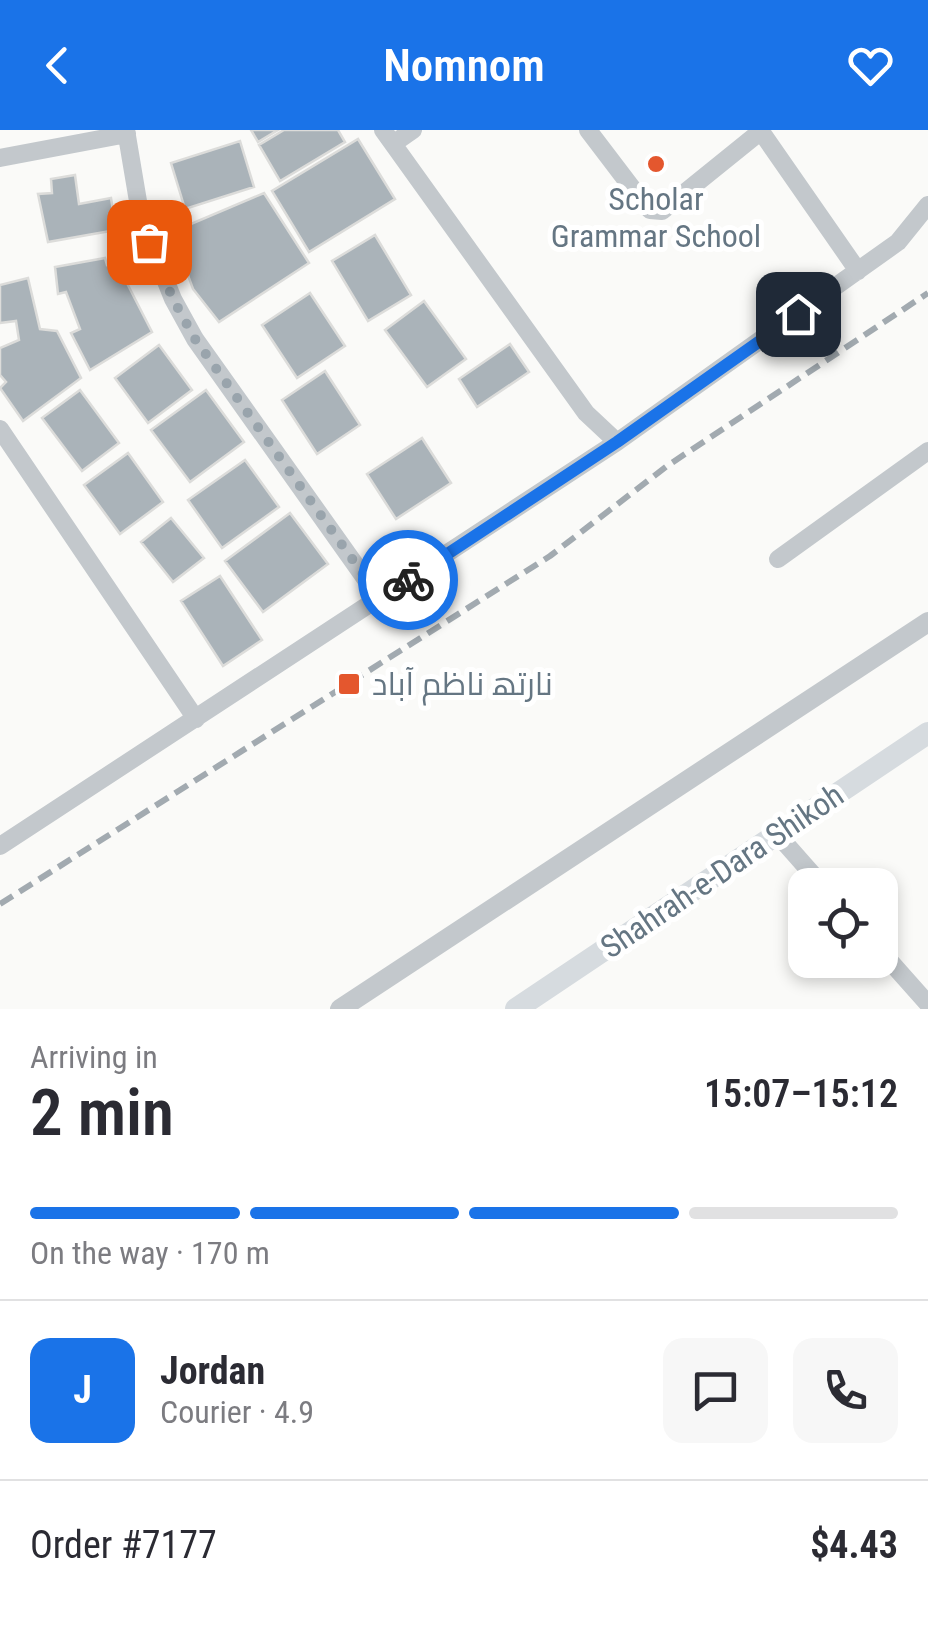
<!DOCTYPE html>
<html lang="en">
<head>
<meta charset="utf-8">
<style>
	:root { --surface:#fff; --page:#f7f7f7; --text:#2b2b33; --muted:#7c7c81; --line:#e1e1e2; --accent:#1a73e8 }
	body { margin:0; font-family:"Roboto Condensed",Cairo,sans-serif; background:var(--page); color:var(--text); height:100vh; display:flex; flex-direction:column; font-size:38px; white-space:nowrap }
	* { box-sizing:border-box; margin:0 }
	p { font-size:32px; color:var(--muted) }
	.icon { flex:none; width:55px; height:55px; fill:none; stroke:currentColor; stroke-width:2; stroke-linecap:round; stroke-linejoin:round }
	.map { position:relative; height:879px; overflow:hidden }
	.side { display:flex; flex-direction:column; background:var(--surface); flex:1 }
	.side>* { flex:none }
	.fabs { position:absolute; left:788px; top:738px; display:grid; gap:20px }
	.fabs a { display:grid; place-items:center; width:110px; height:110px; border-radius:20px; background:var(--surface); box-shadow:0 5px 15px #0003; font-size:50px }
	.pin { position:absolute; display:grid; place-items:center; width:85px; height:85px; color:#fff; margin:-42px; border-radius:20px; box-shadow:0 5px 15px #0006 }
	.courier { position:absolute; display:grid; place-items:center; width:100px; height:100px; margin:-50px; border:8px solid #1a73e8; border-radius:50%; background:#fff; color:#222; box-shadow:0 2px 12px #0007 }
	.summary em { font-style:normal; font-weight:600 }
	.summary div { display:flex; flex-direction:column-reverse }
	.summary { display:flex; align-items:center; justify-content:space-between; height:170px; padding:0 30px }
	h1 { font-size:65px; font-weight:600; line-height:75px }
	.bar { display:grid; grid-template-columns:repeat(4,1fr); gap:15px 10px; align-content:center; height:120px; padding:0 30px }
	.bar i { height:12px; border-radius:8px; background:var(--line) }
	.bar .on { background:var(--accent) }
	.bar p { grid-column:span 4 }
	.line { display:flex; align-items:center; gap:25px; padding:0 30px; border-top:2px solid var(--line) }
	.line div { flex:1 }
	.round { display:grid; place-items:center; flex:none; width:105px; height:105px; border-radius:20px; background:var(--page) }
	header { display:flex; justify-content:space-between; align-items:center; height:130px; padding:0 30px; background:var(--accent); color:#fff; font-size:45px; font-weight:600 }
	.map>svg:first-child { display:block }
	.building { fill:#aab3b9; stroke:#dcdcda; stroke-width:2.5 }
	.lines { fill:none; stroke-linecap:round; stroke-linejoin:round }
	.minor { stroke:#c3c8cc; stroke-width:18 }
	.tertiary { stroke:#c3c8cc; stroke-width:20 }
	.secondary { stroke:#d6dbdf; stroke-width:22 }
	.rail { stroke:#a2aab0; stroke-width:6; stroke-dasharray:15 8; stroke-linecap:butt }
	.done { stroke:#99a4ac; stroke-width:10; stroke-dasharray:0 18 }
	.route { stroke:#1a73e8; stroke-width:12 }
	.poi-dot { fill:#e4572e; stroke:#fff; stroke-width:4 }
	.labels { text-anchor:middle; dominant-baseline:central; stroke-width:10; stroke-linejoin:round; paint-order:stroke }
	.poi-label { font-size:32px; fill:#657683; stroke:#fff }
	.street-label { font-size:32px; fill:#657683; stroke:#fff }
</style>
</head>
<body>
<header><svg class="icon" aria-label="back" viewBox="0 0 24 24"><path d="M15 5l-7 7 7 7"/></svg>Nomnom<svg class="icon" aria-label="heart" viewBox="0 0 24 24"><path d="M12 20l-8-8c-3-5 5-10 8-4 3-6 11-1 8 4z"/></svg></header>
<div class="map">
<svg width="928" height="879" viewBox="0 0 928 879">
	<rect width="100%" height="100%" fill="#fafaf8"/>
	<path class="building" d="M251,0H278L258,12Z
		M284,0H338L345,12L280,51L259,15Z
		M358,9L395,69L309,122L272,61Z
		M240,11L254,57L185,79L171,33Z
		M75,45L79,74L111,68L116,100L48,112L38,64L52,63L51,49Z
		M264,63L309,133L219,192L193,159L172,102Z
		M375,105L411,165L368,191L332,131Z
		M112,124L152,202L90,240L71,203L80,199L66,162L58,164L55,137L105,128L107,135L114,134Z
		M28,148L40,199L57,201L81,248L23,291L0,258L6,252L0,245V218L19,210L16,191L0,193V155Z
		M310,163L345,216L297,248L262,195Z
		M424,171L466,229L427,257L385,200Z
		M510,214L529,242L477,277L459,249Z
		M159,215L192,260L148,293L115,248Z
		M325,241L360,295L317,324L282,270Z
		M80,260L119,313L82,341L42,288Z
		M206,260L244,312L190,352L151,300Z
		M422,308L451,353L396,389L367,344Z
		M128,323L163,372L120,404L84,355Z
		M245,330L279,377L222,418L188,370Z
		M290,383L328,434L263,482L225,431Z
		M171,388L204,428L173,452L141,412Z
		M220,446L262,510L223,536L181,471Z"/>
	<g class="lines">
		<path class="minor" d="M126,0L141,89L173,169L195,209L379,468
			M383,0L586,283L617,312
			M588,0L642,71L650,80L662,81L761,1
			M760,0L858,141
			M393,14L413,0
			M0,28L127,4
			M0,299L196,589
			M778,429L928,321
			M777,704L822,755
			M0,716L617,312L898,112L928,75
			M880,820L928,874"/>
		<path class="tertiary" d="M340,879L928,492"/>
		<path class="secondary" d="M516,879L928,603"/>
		<path class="rail" d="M0,774L550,426L667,336L928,163"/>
	</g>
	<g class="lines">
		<path class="done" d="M149,112L173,169L195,209L380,468L408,450"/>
		<path class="route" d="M408,450L617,312L798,184"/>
	</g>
	<g class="poi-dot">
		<circle cx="656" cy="34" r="10"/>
		<rect x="337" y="542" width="24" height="24" rx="5"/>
	</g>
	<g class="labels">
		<g class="poi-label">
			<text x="656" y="69">Scholar<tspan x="656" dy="37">Grammar School</tspan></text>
			<text x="372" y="554" text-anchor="start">نارتھ ناظم آباد</text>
		</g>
		<g class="street-label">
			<text transform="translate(722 741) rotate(-34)">Shahrah-e-Dara Shikoh</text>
		</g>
	</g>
</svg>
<div class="fabs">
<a><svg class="icon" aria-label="locate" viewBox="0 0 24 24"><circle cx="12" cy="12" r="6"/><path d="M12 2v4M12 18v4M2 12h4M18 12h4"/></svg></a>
</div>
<div class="pin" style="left:149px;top:112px;background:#ea580c"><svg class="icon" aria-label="bag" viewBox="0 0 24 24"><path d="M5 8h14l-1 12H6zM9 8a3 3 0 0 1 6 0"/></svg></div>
<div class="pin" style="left:798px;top:184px;background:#1f2937"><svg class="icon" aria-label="home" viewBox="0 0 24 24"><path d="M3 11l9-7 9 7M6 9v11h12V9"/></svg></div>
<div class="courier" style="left:408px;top:450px"><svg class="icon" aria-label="bike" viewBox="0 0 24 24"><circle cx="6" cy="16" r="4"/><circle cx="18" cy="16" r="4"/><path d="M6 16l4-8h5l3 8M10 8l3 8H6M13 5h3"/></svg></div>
</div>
<section class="side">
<div class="summary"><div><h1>2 min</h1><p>Arriving in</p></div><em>15:07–15:12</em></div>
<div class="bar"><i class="on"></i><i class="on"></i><i class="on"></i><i></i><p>On the way · 170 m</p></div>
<div class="line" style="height:180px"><b class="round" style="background:var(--accent);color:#fff">J</b><div><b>Jordan</b><p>Courier · 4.9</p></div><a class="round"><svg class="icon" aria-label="chat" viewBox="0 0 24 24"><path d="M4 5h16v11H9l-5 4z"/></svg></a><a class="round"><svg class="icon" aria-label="phone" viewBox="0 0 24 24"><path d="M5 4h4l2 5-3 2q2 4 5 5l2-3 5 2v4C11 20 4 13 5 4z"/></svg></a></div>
<div class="line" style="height:130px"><div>Order #7177</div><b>$4.43</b></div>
</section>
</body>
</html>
